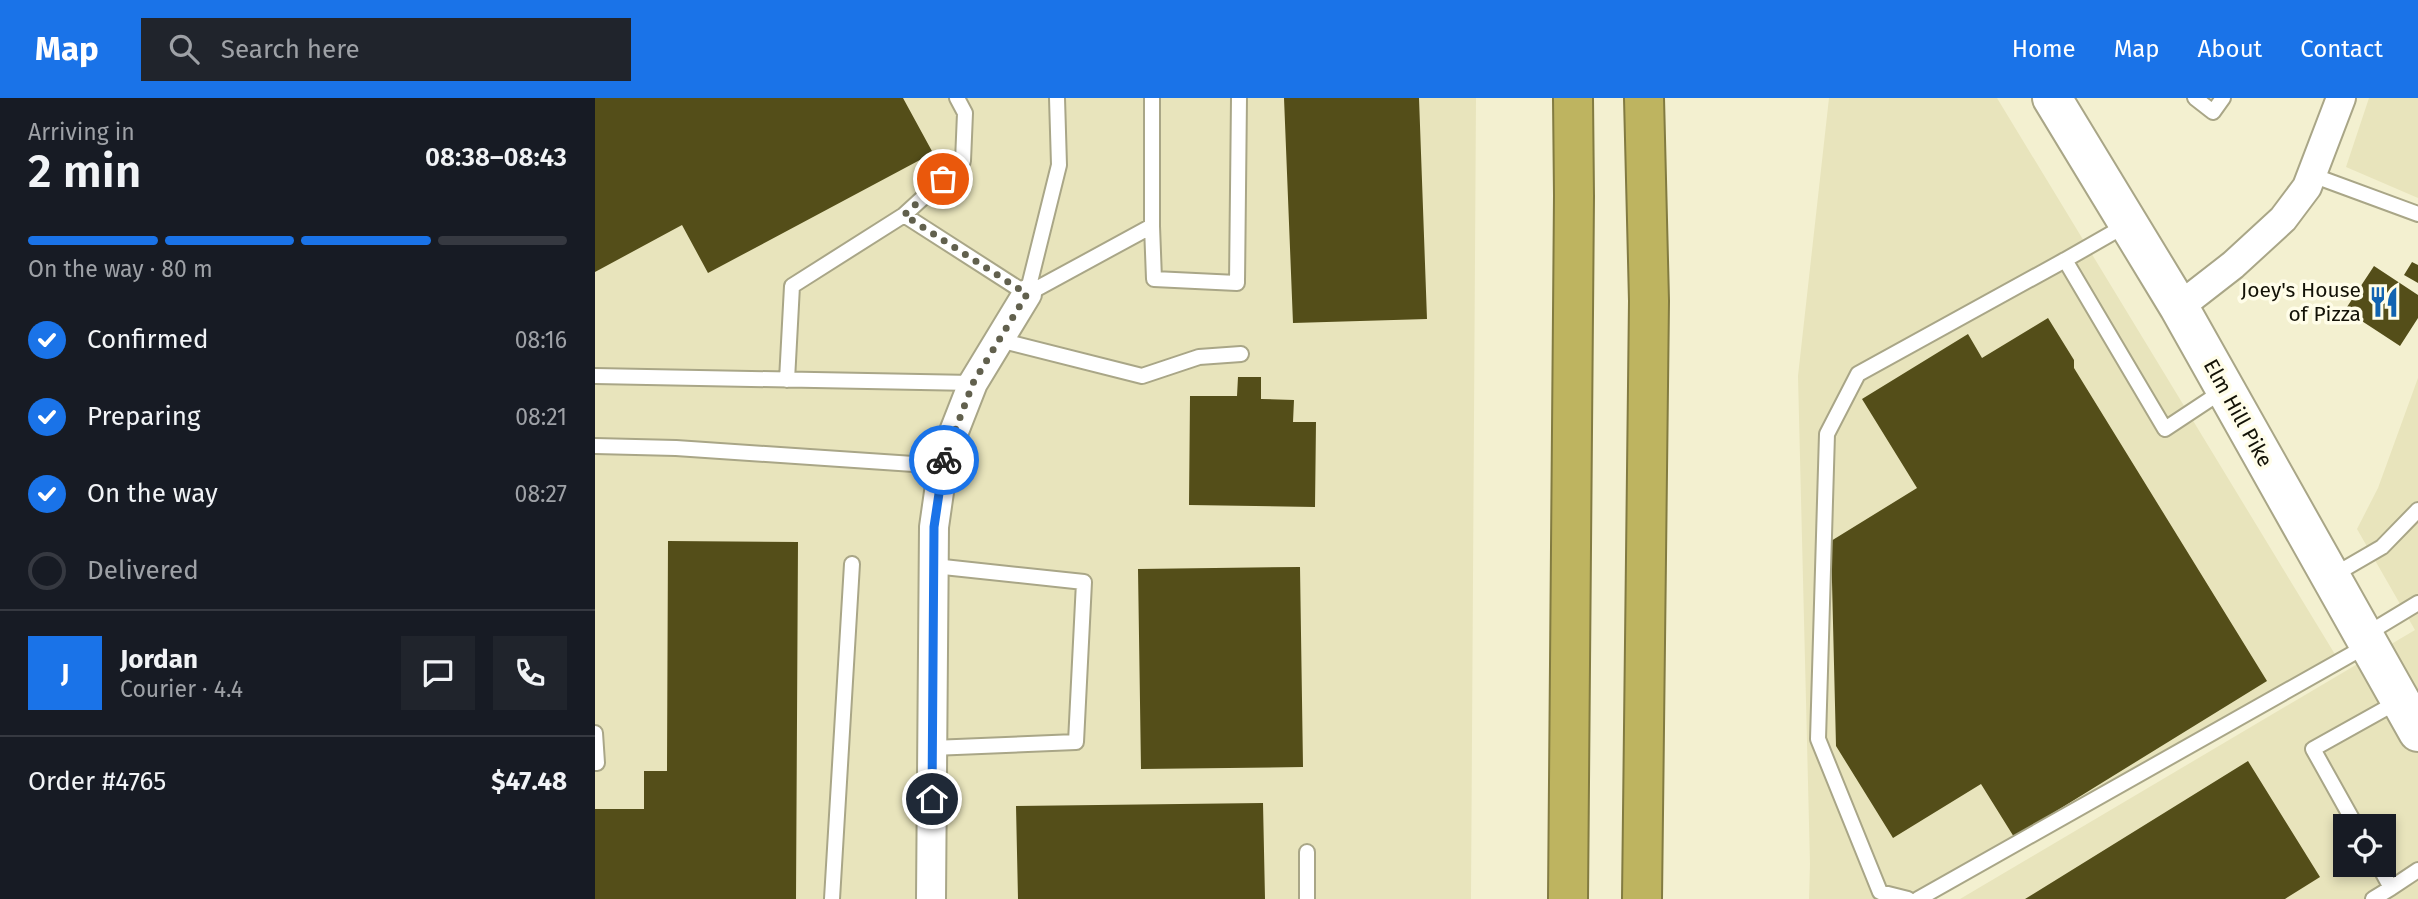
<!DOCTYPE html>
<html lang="en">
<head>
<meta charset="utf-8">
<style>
	:root { --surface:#171b24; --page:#20242c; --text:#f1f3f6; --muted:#9ea1a6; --line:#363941; --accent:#1a73e8 }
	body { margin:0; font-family:"Fira Sans",sans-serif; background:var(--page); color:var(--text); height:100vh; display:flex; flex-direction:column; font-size:26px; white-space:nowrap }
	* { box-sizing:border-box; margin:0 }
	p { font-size:23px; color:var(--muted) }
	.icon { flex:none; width:38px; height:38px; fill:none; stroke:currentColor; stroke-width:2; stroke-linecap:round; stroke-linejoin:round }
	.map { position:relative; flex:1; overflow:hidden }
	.details { display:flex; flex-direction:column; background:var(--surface); width:595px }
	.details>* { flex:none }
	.buttons { position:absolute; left:1738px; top:716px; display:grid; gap:14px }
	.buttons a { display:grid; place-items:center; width:63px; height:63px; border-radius:0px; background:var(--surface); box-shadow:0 4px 10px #0003; font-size:35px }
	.pin { position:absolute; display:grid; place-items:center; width:60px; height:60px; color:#fff; margin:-30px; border:4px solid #fff; border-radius:50%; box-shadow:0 2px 7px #0007 }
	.courier { position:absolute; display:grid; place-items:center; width:70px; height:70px; margin:-35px; border:5px solid #1a73e8; border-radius:50%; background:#fff; color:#222; box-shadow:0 2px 9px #0007 }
	.overview em { font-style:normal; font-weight:600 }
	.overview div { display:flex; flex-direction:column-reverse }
	.overview { display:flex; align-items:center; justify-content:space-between; height:119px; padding:0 28px }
	h1 { font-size:46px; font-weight:600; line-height:52px }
	.bar { display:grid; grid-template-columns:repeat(4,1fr); gap:10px 7px; align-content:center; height:84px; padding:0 28px }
	.bar i { height:9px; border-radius:5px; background:var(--line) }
	.bar .current { background:var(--accent) }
	.bar p { grid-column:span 4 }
	.line { display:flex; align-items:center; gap:18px; padding:0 28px; border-top:2px solid var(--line) }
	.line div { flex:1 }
	.round { display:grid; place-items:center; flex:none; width:74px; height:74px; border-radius:0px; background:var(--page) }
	ol { padding:0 28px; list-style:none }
	li { display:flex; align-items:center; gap:21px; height:77px }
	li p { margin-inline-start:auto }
	li .icon { padding:7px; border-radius:50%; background:var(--accent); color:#fff; stroke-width:4 }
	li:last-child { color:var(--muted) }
	li i { width:38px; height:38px; border:4px solid var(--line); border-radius:50% }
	header { display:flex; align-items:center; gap:42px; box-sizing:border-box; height:98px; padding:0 35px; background:var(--accent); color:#fff }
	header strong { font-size:33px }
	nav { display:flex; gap:38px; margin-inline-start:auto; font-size:24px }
	.search { width:490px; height:63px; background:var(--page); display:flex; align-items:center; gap:18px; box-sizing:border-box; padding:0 24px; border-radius:0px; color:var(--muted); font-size:26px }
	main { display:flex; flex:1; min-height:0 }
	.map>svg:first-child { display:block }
	.built { fill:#e8e4bc; fill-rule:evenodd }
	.building { fill:#544e19 }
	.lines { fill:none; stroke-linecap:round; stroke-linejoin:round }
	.service-casing { stroke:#a9a687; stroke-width:18 }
	.minor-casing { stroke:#a9a687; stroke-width:32 }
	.secondary-casing { stroke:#a9a687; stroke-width:42 }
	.motorway-casing { stroke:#827b41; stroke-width:42 }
	.service { stroke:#fff; stroke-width:14 }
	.minor { stroke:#fff; stroke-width:28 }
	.secondary { stroke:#fff; stroke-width:38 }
	.motorway { stroke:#beb460; stroke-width:38 }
	.done { stroke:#61604d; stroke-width:7; stroke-dasharray:0 12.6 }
	.route { stroke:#1a73e8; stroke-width:9 }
	.labels { text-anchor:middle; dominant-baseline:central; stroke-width:7; stroke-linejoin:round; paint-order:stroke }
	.poi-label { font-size:21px; fill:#131207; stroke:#fffde9; text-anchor:end }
	.street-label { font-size:21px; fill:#131207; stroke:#fffde9 }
</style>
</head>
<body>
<header>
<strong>Map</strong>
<div class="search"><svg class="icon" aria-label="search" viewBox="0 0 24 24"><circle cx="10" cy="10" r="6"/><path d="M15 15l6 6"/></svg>Search here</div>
<nav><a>Home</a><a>Map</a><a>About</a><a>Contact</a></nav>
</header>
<main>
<section class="details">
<div class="overview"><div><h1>2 min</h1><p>Arriving in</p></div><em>08:38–08:43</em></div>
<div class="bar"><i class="current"></i><i class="current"></i><i class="current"></i><i></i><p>On the way · 80 m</p></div>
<ol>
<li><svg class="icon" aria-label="check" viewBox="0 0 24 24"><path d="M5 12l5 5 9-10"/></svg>Confirmed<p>08:16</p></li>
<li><svg class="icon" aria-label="check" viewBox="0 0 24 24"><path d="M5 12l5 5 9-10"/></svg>Preparing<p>08:21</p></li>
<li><svg class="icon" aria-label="check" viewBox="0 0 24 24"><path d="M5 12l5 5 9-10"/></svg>On the way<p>08:27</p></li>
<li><i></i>Delivered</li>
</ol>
<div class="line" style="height:126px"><b class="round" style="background:var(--accent);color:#fff">J</b><div><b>Jordan</b><p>Courier · 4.4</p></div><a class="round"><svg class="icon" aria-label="chat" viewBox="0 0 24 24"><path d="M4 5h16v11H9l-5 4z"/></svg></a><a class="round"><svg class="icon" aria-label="phone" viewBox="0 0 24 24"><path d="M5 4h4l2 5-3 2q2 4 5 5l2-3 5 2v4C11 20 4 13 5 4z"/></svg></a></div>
<div class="line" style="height:91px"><div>Order #4765</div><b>$47.48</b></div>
</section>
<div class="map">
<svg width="1823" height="801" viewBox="0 0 1823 801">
	<rect width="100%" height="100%" fill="#f3f0d0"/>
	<path class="built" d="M0,0H881L876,801H0Z
		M1234,0H1402L1741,558L1315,801H1214L1215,766L1203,278Z
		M1774,0H1823V100L1751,69Z
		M1823,280V801H1365L1820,532L1762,431L1783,390ZM1750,728H1788V766H1750Z"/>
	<path class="building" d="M0,0H308L338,55L113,175L87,127L0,174Z
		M689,0H824L832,221L698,225Z
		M1817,164L1823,167V185L1809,177Z
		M1779,168L1823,197V220L1805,248L1750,212Z
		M1453,220L1479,262V270L1672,583L1419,739L1386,686L1298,740L1241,648L1236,443L1322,390L1267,301L1373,236L1387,260Z
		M643,279H666V301L699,302L698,324H721L720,409L594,407L595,298H642Z
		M73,443L203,444L201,801H0V711H49V673H72Z
		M705,469L708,669L546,671L543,471Z
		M1653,663L1725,779L1690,801H1430Z
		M668,705L670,801H423L421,708Z"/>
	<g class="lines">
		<defs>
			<path id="service" d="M557,0V128
				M1600,0L1618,14L1628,0
				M1717,77L1823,116
				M309,117L432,196
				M1533,126L1470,162L1570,331L1629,292
				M432,196L557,128L559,181L642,185L644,0
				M432,196L464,67L462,0
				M404,242L547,278L604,259L646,256
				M0,278L378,285
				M192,282L197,188L309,117L368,63L370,15L362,0
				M0,348L81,350L348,368
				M1737,478L1787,449L1823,412
				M1770,537L1823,505
				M0,635L2,665H0
				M337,650L481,644L489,484L339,468
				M1761,728L1718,651L1804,603
				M712,754V801
				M1783,766L1796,790L1823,772
				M237,801L257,466
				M1313,801L1285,794L1223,641L1232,336L1263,276L1470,162
				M1323,801L1773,547
				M1778,801L1796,790"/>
			<path id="minor" d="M1584,209L1638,167L1688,121L1712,89L1746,0
				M336,801L339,429L349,359L378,285L432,196"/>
			<path id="secondary" d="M1457,0L1584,209L1823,634"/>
			<path id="motorway" d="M973,801L979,98L978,0
				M1047,801L1054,203L1049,0"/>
		</defs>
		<use href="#service" class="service-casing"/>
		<use href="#minor" class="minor-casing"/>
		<use href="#secondary" class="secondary-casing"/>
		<use href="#motorway" class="motorway-casing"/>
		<use href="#service" class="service"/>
		<use href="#minor" class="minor"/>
		<use href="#secondary" class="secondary"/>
		<use href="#motorway" class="motorway"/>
	</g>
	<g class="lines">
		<path class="done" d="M348,81L309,117L432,196L378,285L349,362"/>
		<path class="route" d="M337,701L339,429L349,362"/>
	</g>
	<defs>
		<symbol id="restaurant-bare" viewBox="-9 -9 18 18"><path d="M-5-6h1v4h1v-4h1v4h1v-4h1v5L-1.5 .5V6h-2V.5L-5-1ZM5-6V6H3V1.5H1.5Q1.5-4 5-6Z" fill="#1163b1" stroke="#fffde9" stroke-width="2.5" paint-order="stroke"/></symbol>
	</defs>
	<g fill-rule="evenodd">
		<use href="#restaurant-bare" x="1767" y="182" width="44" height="44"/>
	</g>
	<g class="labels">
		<g class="poi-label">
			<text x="1766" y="192">Joey's House<tspan x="1766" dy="24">of Pizza</tspan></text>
		</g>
		<g class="street-label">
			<text transform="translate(1643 315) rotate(61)">Elm Hill Pike</text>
		</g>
	</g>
</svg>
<div class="buttons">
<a><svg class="icon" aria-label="locate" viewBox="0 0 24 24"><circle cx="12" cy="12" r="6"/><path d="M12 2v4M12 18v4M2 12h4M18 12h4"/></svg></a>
</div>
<div class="pin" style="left:348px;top:81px;background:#ea580c"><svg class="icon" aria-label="bag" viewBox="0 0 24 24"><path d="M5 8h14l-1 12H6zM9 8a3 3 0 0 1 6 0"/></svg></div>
<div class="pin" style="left:337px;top:701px;background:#1f2937"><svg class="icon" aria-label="home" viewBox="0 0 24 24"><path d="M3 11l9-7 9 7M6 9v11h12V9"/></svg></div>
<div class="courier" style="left:349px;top:362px"><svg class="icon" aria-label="bike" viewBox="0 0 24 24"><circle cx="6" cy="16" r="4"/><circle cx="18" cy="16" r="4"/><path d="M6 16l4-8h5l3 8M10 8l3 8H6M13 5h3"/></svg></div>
</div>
</main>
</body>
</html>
